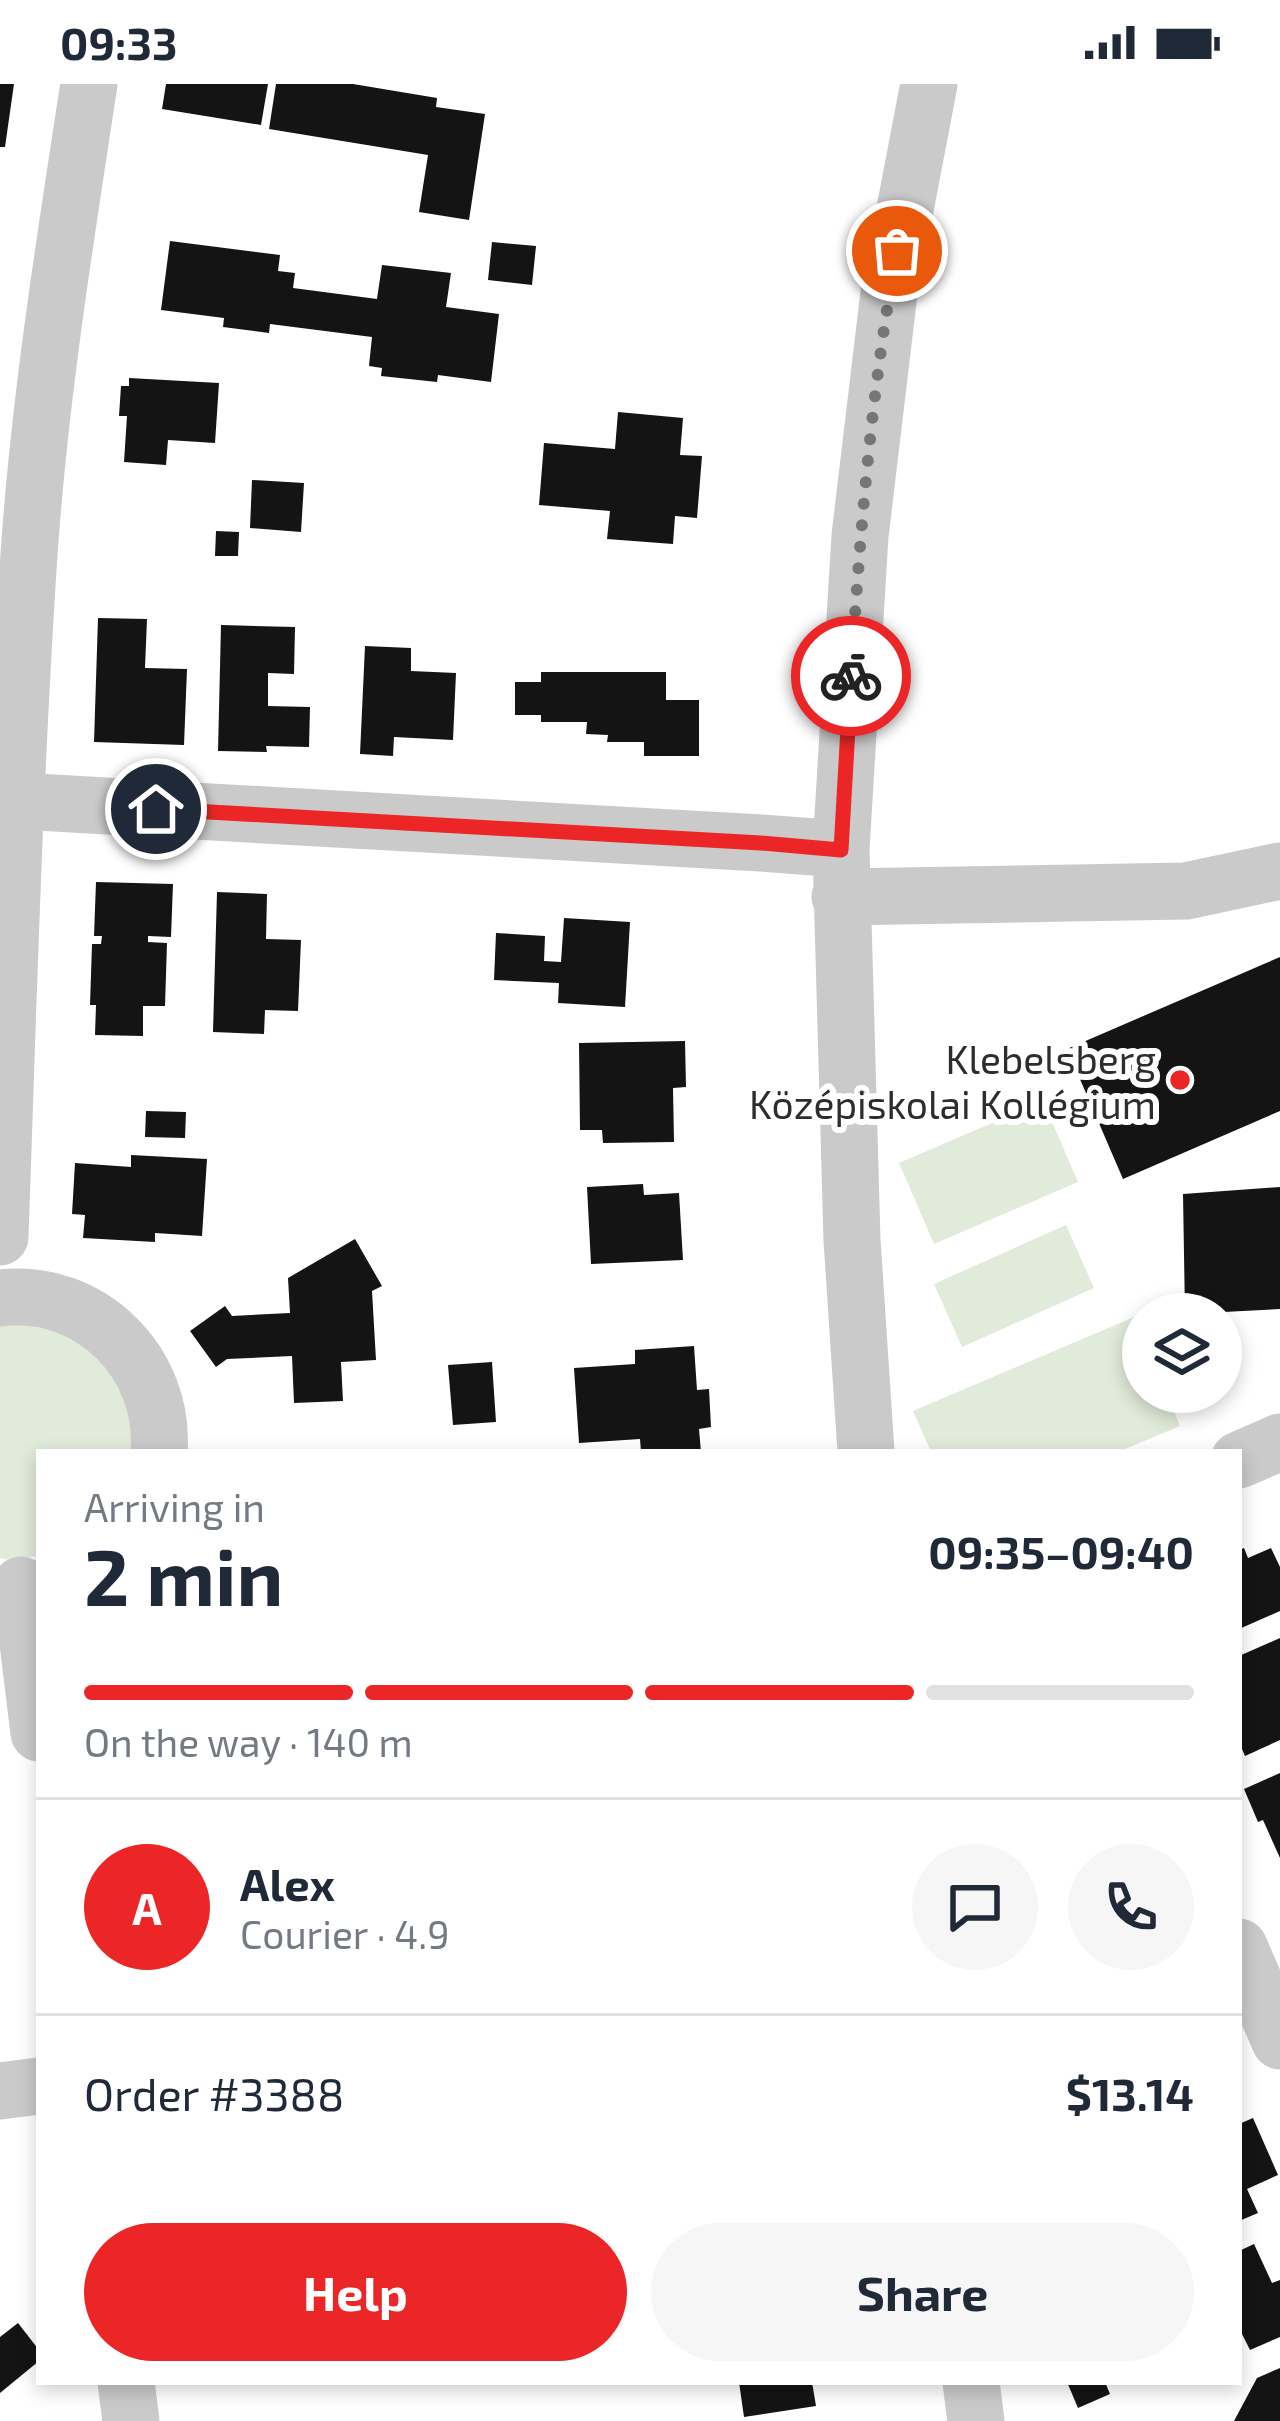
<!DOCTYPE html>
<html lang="en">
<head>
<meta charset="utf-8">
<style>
	:root { --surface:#fff; --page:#f6f6f7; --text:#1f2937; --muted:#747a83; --line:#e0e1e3; --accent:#ec2626 }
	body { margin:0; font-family:"Exo 2",sans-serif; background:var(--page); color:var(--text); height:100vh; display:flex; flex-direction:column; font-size:45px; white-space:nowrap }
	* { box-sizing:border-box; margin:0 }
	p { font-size:39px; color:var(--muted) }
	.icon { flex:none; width:66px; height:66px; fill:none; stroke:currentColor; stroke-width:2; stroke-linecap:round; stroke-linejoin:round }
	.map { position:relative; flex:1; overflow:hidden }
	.drawer { position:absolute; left:36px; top:1365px; width:1206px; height:936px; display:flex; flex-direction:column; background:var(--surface); border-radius:0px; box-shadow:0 6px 18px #0003 }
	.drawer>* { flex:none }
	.controls { position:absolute; left:1122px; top:1209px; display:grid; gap:24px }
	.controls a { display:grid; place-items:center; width:120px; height:120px; border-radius:50%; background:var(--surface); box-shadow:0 6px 18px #0003; font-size:60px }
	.pin { position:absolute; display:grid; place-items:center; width:102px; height:102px; color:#fff; margin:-51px; border:6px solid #fff; border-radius:50%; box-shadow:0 3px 12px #0007 }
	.courier { position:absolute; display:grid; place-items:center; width:120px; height:120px; margin:-60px; border:9px solid #ec2626; border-radius:50%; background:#fff; color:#222; box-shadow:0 3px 15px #0007 }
	.summary em { font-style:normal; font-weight:700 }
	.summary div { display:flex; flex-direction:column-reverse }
	.summary { display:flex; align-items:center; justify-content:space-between; height:204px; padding:0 48px }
	h1 { font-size:78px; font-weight:700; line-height:90px }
	.bar { display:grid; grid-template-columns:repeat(4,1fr); gap:18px 12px; align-content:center; height:144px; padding:0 48px }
	.bar i { height:15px; border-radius:9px; background:var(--line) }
	.bar .selected { background:var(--accent) }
	.bar p { grid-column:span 4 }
	.line { display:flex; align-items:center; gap:30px; padding:0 48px; border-top:3px solid var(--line) }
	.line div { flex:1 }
	.round { display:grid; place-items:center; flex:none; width:126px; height:126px; border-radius:63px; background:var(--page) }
	.primary-button { display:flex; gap:24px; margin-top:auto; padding:24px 48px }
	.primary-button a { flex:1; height:138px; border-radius:72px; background:var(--accent); color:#fff; font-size:48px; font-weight:700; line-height:138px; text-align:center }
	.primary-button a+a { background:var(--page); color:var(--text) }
	.status { display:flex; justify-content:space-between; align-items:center; height:84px; padding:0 60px; background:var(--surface); direction:ltr }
	.status svg { height:33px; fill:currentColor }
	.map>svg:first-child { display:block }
	.green { fill:#e1ebd9 }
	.building { fill:#141414 }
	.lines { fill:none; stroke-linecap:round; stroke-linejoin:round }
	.minor { stroke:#cacaca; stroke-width:57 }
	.done { stroke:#767676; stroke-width:12; stroke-dasharray:0 21.6 }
	.route { stroke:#ec2626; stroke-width:15 }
	.poi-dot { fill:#ec2626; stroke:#fff; stroke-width:4.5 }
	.labels { text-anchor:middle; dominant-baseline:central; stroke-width:12; stroke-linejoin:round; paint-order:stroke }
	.poi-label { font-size:39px; fill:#2d2d2d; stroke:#fff; text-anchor:end }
</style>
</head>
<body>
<div class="status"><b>09:33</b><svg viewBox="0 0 49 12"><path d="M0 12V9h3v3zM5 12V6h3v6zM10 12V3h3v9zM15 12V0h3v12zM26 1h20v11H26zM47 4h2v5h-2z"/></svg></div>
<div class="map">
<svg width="1280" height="2337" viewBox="0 0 1280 2337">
	<rect width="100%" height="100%" fill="#fff"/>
	<path class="green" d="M1043,1017L1078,1098L934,1160L899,1079Z
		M1066,1141L1094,1204L962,1263L934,1200Z
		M1134,1233L1143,1254V1308H1166L1180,1342L1118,1368H931L913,1327Z
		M0,1236L80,1252L128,1310L135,1368H39V1472L8,1476L0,1474Z"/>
	<path class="building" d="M0,0H14L5,63H0Z
		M166,0H268L261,41L162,25Z
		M276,0H353L437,14L436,23L485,30L469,136L419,128L428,71L269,45Z
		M170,157L280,171L278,187L295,189L293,204L377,215L382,181L451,189L446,223L499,230L491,298L438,291L437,298L381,292L382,284L369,282L372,253L270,240L269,249L223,243L224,234L161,226Z
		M492,158L536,162L532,201L488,196Z
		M129,294L219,299L215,359L168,356L166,381L124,378L127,332H119L121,302H129Z
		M618,328L683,334L680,371L702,372L697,434L675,432L673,460L607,455L610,427L539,421L544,359L615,365Z
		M252,396L304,399L301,448L250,444Z
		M216,447L239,448L238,472H215Z
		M98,534L147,535L145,584L187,585L184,661L94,658Z
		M221,541L295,543L294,590L268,589V622L310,623L309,663L266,662L267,668L218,667Z
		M365,562L411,564V587L456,589L453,656L394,653L393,672L360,670Z
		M541,588H666V616H699V672H644V658H607L608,651L586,650L587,638H541V631H515V598H541Z
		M96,798L173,800L171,853L148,852V858L167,859L165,922H143V952L95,951L96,921H90L92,860H101L102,852H94Z
		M217,808L267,810L266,855L301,856L298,927L265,926L264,950L213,948Z
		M564,834L630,838L625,923L558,919L559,899L494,896L496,849L545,852L544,877L561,878Z
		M1280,873V1027L1123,1095L1067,965Z
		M685,957L686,1003L673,1004L674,1058L603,1059L602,1046H580L579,959Z
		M146,1027L186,1028L185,1054L145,1053Z
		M131,1071L207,1075L202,1152L155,1149V1158L83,1154L85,1131L72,1130L75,1079L131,1083Z
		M643,1100L644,1111L679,1109L683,1176L591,1180L587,1103Z
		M1280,1103V1225L1185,1230L1183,1110Z
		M355,1155L382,1202L372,1207L376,1276L341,1278L343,1317L294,1319L292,1272L227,1275L216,1283L190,1247L225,1222L232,1232L290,1229L288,1194Z
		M694,1262L697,1306L709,1305L711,1343L699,1345L701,1368H641L640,1355L579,1359L574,1284L635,1280V1266Z
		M492,1278L496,1338L453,1341L448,1281Z
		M1244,1464L1248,1474L1271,1464L1280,1483V1527L1239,1545V1466Z
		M1280,1554V1656L1245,1672L1239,1658V1572Z
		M1280,1689V1774L1263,1736L1258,1738L1244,1705Z
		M1253,2034L1278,2091L1247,2105L1258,2129L1239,2137V2040Z
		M1254,2160L1272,2199L1280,2196V2253L1250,2266L1241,2248L1239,2249V2167Z
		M18,2239L39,2266V2277L0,2309V2253Z
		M1280,2284V2337H1234L1257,2294Z
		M739,2298H812L816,2322L744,2333Z
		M1067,2298H1105L1110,2310L1078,2324Z"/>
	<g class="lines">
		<path class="minor" d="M0,716L761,759L841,765
			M840,813L1186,807L1280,787
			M0,1153C8,925 14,697 29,470C40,312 65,156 89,0
			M0,1214C90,1203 166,1279 159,1368
			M866,1368L852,1156L841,765L860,452L889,209L929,0
			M1239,1376L1280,1358
			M21,1501L39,1649
			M1239,1863L1280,1957
			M0,2007L39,2002
			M126,2298L131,2337
			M971,2298L976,2337"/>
	</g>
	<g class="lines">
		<path class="done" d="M851,592C860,450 871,307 897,167"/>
		<path class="route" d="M156,725L761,759L841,766L851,592"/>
	</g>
	<circle class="poi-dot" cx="1180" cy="996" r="12"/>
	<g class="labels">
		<g class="poi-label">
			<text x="1156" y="974">Klebelsberg<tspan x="1156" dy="45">Középiskolai Kollégium</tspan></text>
		</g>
	</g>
</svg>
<div class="controls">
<a><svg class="icon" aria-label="layers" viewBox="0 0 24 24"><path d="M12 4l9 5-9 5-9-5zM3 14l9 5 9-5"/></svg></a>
</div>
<div class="pin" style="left:897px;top:167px;background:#ea580c"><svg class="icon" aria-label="bag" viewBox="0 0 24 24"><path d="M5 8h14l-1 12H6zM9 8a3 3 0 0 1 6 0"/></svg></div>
<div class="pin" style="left:156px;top:725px;background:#1f2937"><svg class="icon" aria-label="home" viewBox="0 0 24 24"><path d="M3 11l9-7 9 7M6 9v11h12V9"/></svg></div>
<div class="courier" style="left:851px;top:592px"><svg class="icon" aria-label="bike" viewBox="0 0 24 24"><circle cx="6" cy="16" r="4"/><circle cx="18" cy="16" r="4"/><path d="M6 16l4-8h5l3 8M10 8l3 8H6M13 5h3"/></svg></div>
<section class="drawer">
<div class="summary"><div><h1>2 min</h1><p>Arriving in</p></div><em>09:35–09:40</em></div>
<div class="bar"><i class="selected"></i><i class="selected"></i><i class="selected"></i><i></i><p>On the way · 140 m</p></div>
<div class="line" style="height:216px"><b class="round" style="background:var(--accent);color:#fff">A</b><div><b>Alex</b><p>Courier · 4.9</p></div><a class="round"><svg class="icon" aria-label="chat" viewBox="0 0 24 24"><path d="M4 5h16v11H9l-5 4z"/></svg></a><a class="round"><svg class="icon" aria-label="phone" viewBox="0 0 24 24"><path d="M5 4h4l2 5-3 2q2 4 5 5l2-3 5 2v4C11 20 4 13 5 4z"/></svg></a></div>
<div class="line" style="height:156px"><div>Order #3388</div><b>$13.14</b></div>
<div class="primary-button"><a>Help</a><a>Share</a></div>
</section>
</div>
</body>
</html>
